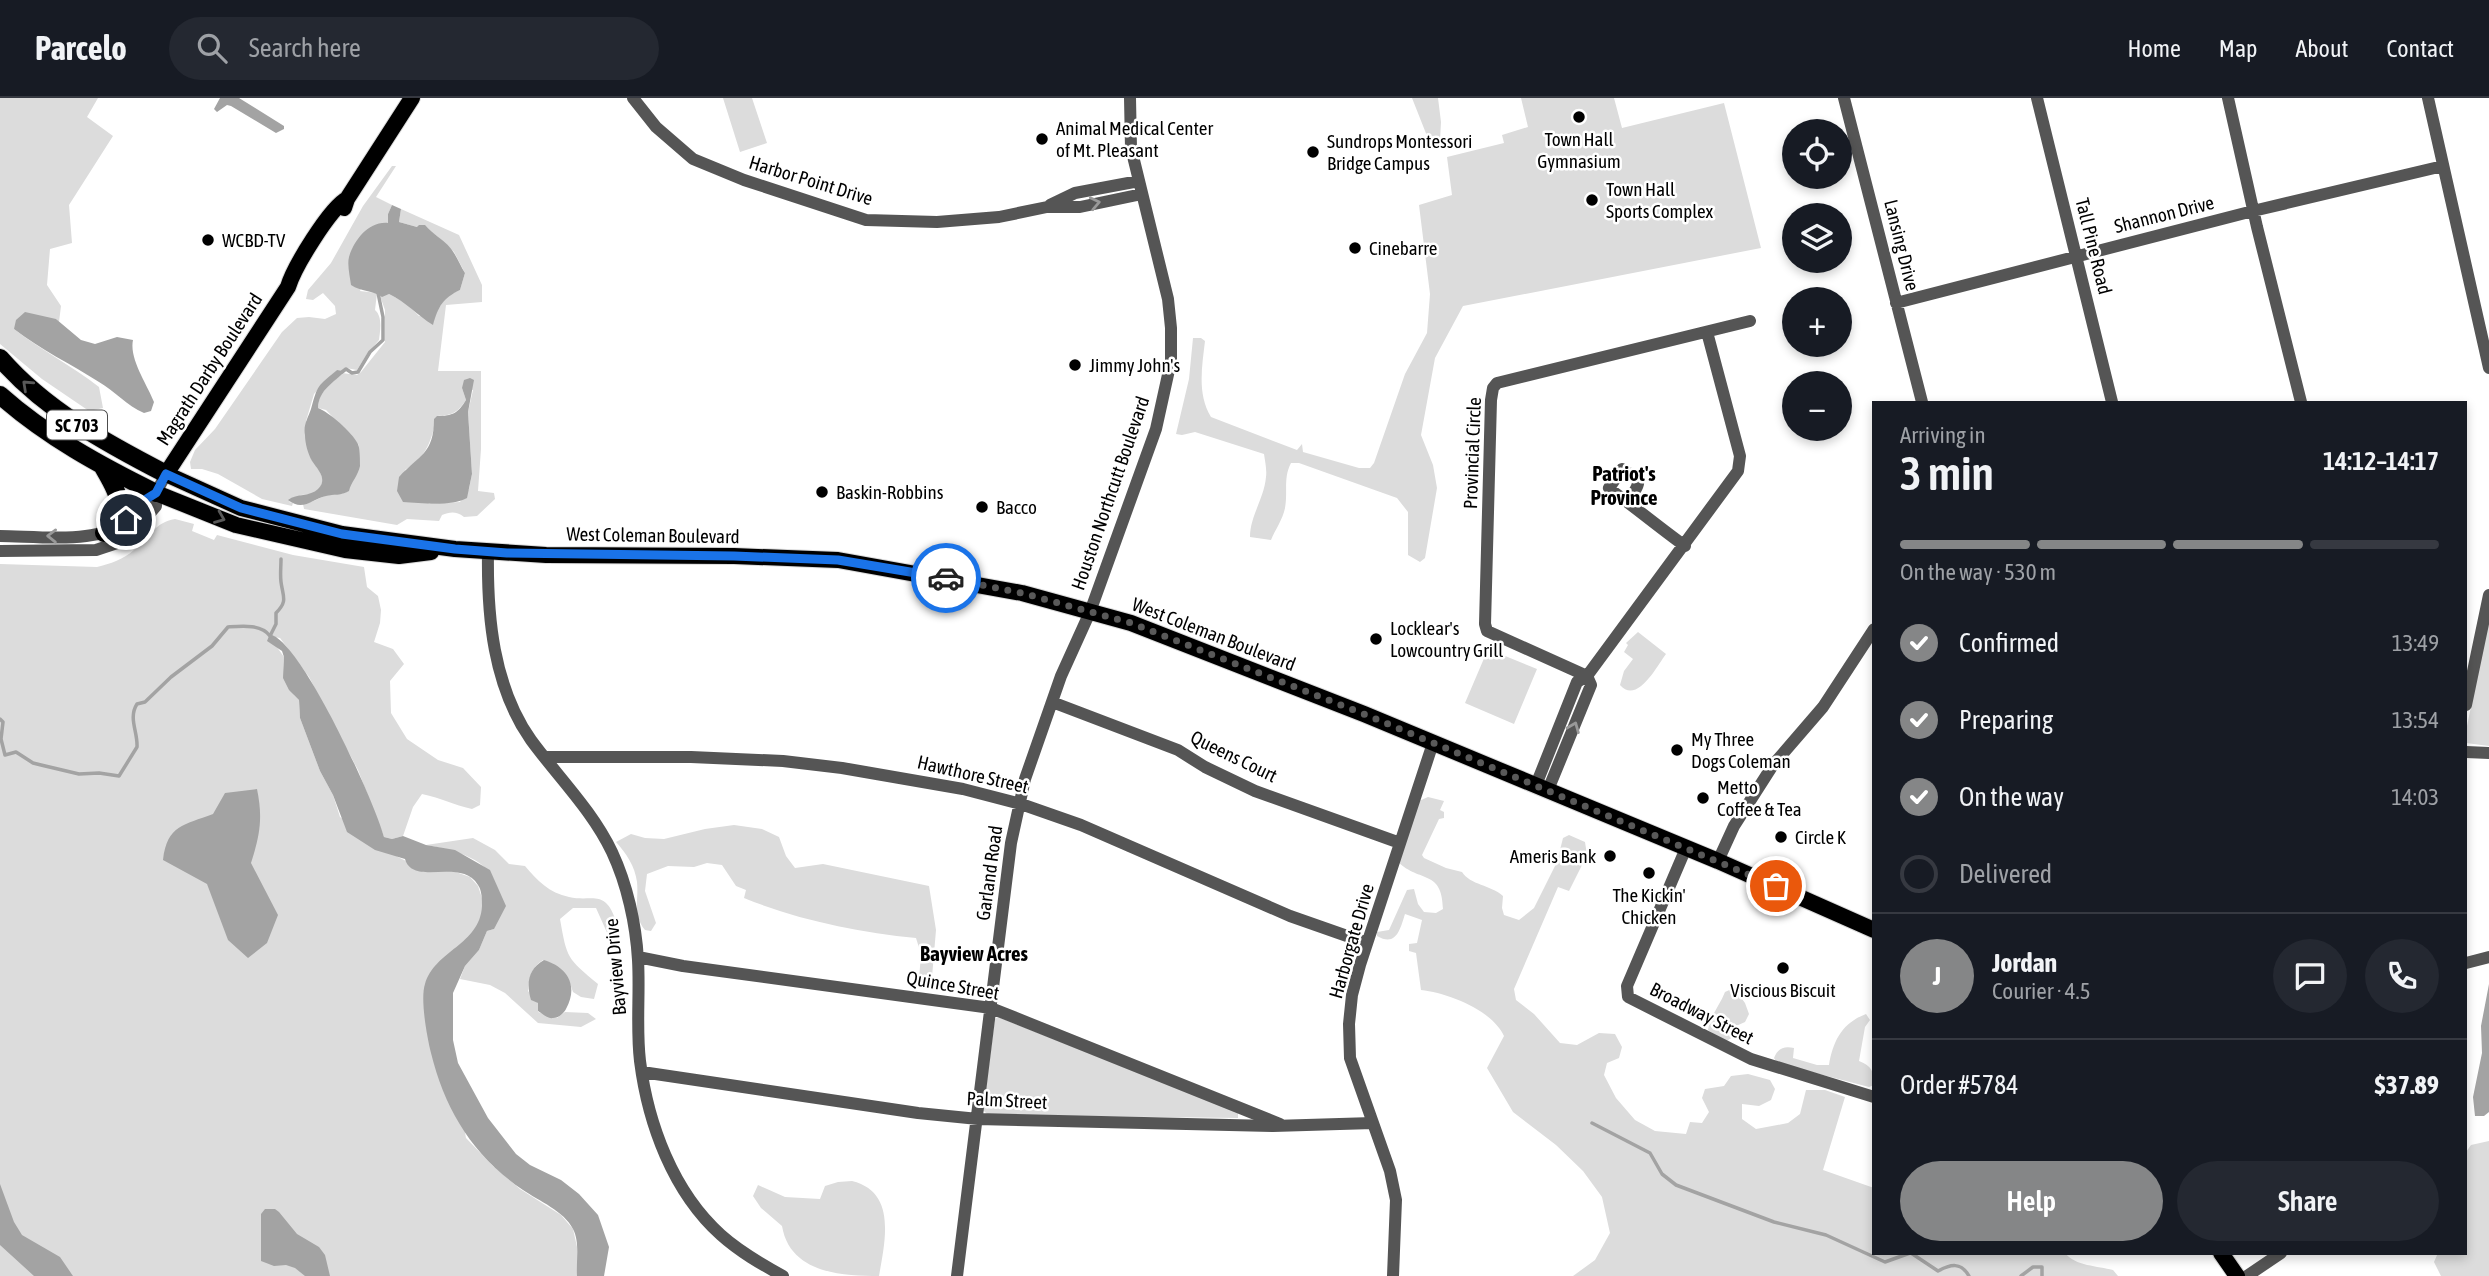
<!DOCTYPE html>
<html lang="en">
<head>
<meta charset="utf-8">
<style>
	:root { --surface:#171b24; --page:#242831; --text:#f1f3f6; --muted:#9ea1a6; --line:#363941; --accent:#858687 }
	body { margin:0; font-family:"Asap Condensed",sans-serif; background:var(--page); color:var(--text); height:100vh; display:flex; flex-direction:column; font-size:26px; white-space:nowrap }
	* { box-sizing:border-box; margin:0 }
	p { font-size:23px; color:var(--muted) }
	.icon { flex:none; width:38px; height:38px; fill:none; stroke:currentColor; stroke-width:2; stroke-linecap:round; stroke-linejoin:round }
	.map { position:relative; flex:1; overflow:hidden }
	.details { position:absolute; left:1872px; top:303px; width:595px; height:854px; display:flex; flex-direction:column; background:var(--surface); border-radius:0px; box-shadow:0 4px 10px #0003 }
	.details>* { flex:none }
	.tools { position:absolute; left:1782px; top:21px; display:grid; gap:14px }
	.tools a { display:grid; place-items:center; width:70px; height:70px; border-radius:50%; background:var(--surface); box-shadow:0 4px 10px #0003; font-size:35px }
	.pin { position:absolute; display:grid; place-items:center; width:60px; height:60px; color:#fff; margin:-30px; border:4px solid #fff; border-radius:50%; box-shadow:0 2px 7px #0007 }
	.courier { position:absolute; display:grid; place-items:center; width:70px; height:70px; margin:-35px; border:5px solid #1a73e8; border-radius:50%; background:#fff; color:#222; box-shadow:0 2px 9px #0007 }
	.headline em { font-style:normal; font-weight:600 }
	.headline div { display:flex; flex-direction:column-reverse }
	.headline { display:flex; align-items:center; justify-content:space-between; height:119px; padding:0 28px }
	h1 { font-size:46px; font-weight:600; line-height:52px }
	.bar { display:grid; grid-template-columns:repeat(4,1fr); gap:10px 7px; align-content:center; height:84px; padding:0 28px }
	.bar i { height:9px; border-radius:5px; background:var(--line) }
	.bar .selected { background:var(--accent) }
	.bar p { grid-column:span 4 }
	.line { display:flex; align-items:center; gap:18px; padding:0 28px; border-top:2px solid var(--line) }
	.line div { flex:1 }
	.round { display:grid; place-items:center; flex:none; width:74px; height:74px; border-radius:37px; background:var(--page) }
	ol { padding:0 28px; list-style:none }
	li { display:flex; align-items:center; gap:21px; height:77px }
	li p { margin-inline-start:auto }
	li .icon { padding:7px; border-radius:50%; background:var(--accent); color:#fff; stroke-width:4 }
	li:last-child { color:var(--muted) }
	li i { width:38px; height:38px; border:4px solid var(--line); border-radius:50% }
	.cta { display:flex; gap:14px; margin-top:auto; padding:14px 28px }
	.cta a { flex:1; height:80px; border-radius:42px; background:var(--accent); color:#fff; font-size:28px; font-weight:600; line-height:80px; text-align:center }
	.cta a+a { background:var(--page); color:var(--text) }
	header { display:flex; align-items:center; gap:42px; box-sizing:border-box; height:98px; padding:0 35px; background:var(--surface); border-bottom:2px solid var(--line) }
	header strong { font-size:33px }
	nav { display:flex; gap:38px; margin-inline-start:auto; font-size:24px }
	.search { width:490px; height:63px; background:var(--page); display:flex; align-items:center; gap:18px; box-sizing:border-box; padding:0 24px; border-radius:38px; color:var(--muted); font-size:26px }
	.map>svg:first-child { display:block }
	.green { fill:#dcdcdc; fill-rule:evenodd }
	.water { fill:#a3a3a3 }
	.lines { fill:none; stroke-linecap:round; stroke-linejoin:round }
	.stream { stroke:#a3a3a3; stroke-width:3.5 }
	.major-casing { stroke:#dbdbdb; stroke-width:18 }
	.highway-casing { stroke:#dbdbdb; stroke-width:20 }
	.minor { stroke:#555; stroke-width:12 }
	.major { stroke:#000; stroke-width:16 }
	.highway { stroke:#000; stroke-width:18 }
	.oneway { stroke:#999 }
	.oneway2 { stroke:#595959 }
	.done { stroke:#595959; stroke-width:7; stroke-dasharray:0 12.6 }
	.route { stroke:#1a73e8; stroke-width:9 }
	.poi-dot { fill:#000; stroke:#fff; stroke-width:2.5 }
	.labels { text-anchor:middle; dominant-baseline:central; stroke-width:5; stroke-linejoin:round; paint-order:stroke }
	.shield { fill:#fff; stroke:#4c4c4c; stroke-width:2 }
	.shield-label { font-size:18px; font-weight:bold; fill:#000 }
	.poi-label { font-size:19px; fill:#000; stroke:#fff; text-anchor:start }
	.street-label { font-size:19px; fill:#000; stroke:#fff }
	.neighbourhood-label { font-size:21px; font-weight:bold; fill:#000; stroke:#fff }
</style>
</head>
<body>
<header>
<strong>Parcelo</strong>
<div class="search"><svg class="icon" aria-label="search" viewBox="0 0 24 24"><circle cx="10" cy="10" r="6"/><path d="M15 15l6 6"/></svg>Search here</div>
<nav><a>Home</a><a>Map</a><a>About</a><a>Contact</a></nav>
</header>
<div class="map">
<svg width="2489" height="1178" viewBox="0 0 2489 1178">
	<rect width="100%" height="100%" fill="#fff"/>
	<path class="green" d="M0,0H98L87,19L113,38L69,107L72,145L50,151L47,187L61,208L59,224L56,221L14,231C41,252 72,268 99,289L103,310L89,313L42,281L0,246Z
		M723,0H752L767,45L740,54Z
		M1412,0H1438L1441,24L1440,43H1429Z
		M1521,0H1614L1622,30L1724,5L1761,150L1463,208L1435,260L1421,337L1433,367L1437,390L1425,460L1420,464L1408,457V414L1397,400L1299,365H1291C1283,380 1288,394 1285,410C1283,421 1275,432 1271,442L1250,439C1250,418 1264,401 1266,379C1267,372 1265,363 1264,356L1195,334L1182,337L1176,336L1189,281L1193,240H1201L1205,243C1202,269 1197,296 1211,319L1297,352L1302,346L1303,354L1359,370H1370L1374,365L1405,276L1427,235L1430,196L1419,107L1452,97L1447,59L1504,45L1502,37L1528,29Z
		M392,68H396L376,99L392,107L388,116V125L360,193L377,195L375,212C383,219 380,233 379,242L367,256L357,272L346,270L343,272H337L314,296L306,323L311,361L320,374L323,382L320,390L312,396L301,397L289,404L293,405L292,408L262,401L218,376L202,371H191L190,364L195,352L215,331L282,234L297,220L309,219L325,221L336,216L335,208L323,195L313,202L306,201L308,192L331,165L363,108Z
		M401,111L459,137L482,187V204L446,207L438,273H481V351L478,393L494,395L495,401L477,418L464,419C456,413 450,414 442,417L439,423L407,421L397,427L304,411L303,406C312,405 318,400 325,398C334,395 340,398 348,393L358,358L359,347L326,312L318,310C319,292 331,287 342,275L357,277L361,274L385,244V212L380,198L389,196L406,205L419,218L437,213L447,198L460,192L465,175L454,154L437,138L428,132L399,124ZM462,290L473,292L468,314L472,376L469,391L460,404L429,406L405,372C428,357 431,343 437,318C453,317 457,315 466,302Z
		M175,421L194,426L192,433L214,442L217,437L293,457L364,469L367,489L378,498L381,512L380,525L374,544L393,551L404,566L390,583L391,615L407,641L438,662L463,670L481,689L480,707L472,711C453,707 442,700 422,696L413,709L403,738L392,741L384,739L358,672L309,579L280,540L269,538L284,559C283,578 284,588 299,602L300,620L320,673L333,697L340,719L398,759L428,774L453,773L470,779L478,788L482,800V816L477,830L469,840L436,867L466,1040L493,1068L520,1091L561,1117L573,1131L577,1149V1178H0V466L97,469C110,466 124,461 134,452C149,440 155,424 175,421Z
		M2489,521V648L2466,645V633Z
		M1638,534L1666,556C1657,568 1637,607 1620,587L1624,573L1633,561L1624,554L1628,547L1626,545Z
		M1488,551L1537,571L1514,626L1465,605Z
		M1428,699L1444,703L1440,712L1444,714V720L1439,721L1422,757L1424,760L1446,770L1462,774C1470,787 1491,787 1503,798L1502,810L1504,817L1519,822L1534,810L1557,764L1563,740L1569,737L1585,744L1587,757L1569,793L1558,789L1514,891L1516,902L1534,916L1560,945L1577,947L1599,935L1615,936L1622,949L1619,960L1607,965L1604,977L1616,1000L1635,1022L1655,1033L1686,1036L1690,1024L1702,1025L1709,1014L1702,1000L1705,991L1724,988L1731,978L1748,976L1770,982L1775,991L1771,1002L1759,1008L1742,1006V1021L1756,1031L1788,1025L1800,1016L1806,992H1825L1845,999L1823,1072L1874,1090V1155H2065C2075,1168 2098,1168 2113,1172L2118,1178H1573L1595,1162L1610,1135L1602,1099L1583,1073L1556,1047L1513,1014L1487,970L1504,938C1492,912 1448,895 1421,892L1416,855L1409,853V846L1417,845L1422,822L1405,816C1400,832 1396,849 1377,838V834L1389,832L1407,792L1414,791L1418,806L1424,814L1436,815L1443,811C1442,771 1420,785 1398,764L1419,703Z
		M734,727L762,731L779,739L786,758L795,770L823,766L929,788L936,832L932,879L928,884L919,881L921,856L916,840C858,834 798,822 744,800L746,792L736,788L722,767L707,765L694,769L668,768L647,776L645,793L656,825L651,833L645,832C632,816 639,803 637,784C635,768 626,755 616,744L631,736L645,740L664,741L705,731Z
		M473,740L495,752L509,766L525,768C537,782 549,795 569,799C590,804 604,792 614,818C617,827 617,831 615,840L609,839L596,810H573L560,821C567,861 567,860 598,886L594,901L581,899L573,894C568,877 561,868 543,862C531,870 529,879 528,893L538,905V914L557,920L565,914L588,915L596,921L581,929L538,925L505,895L490,887L460,881L465,868L479,852L487,833L494,831C495,819 499,804 497,792C492,760 453,752 426,747Z
		M1734,890L1745,905L1749,916L1745,924L1736,928L1733,939L1725,944L1708,932C1710,918 1720,907 1725,894Z
		M1866,916L1870,922L1865,929L1859,963C1872,968 1874,974 1874,987L1869,989L1777,965L1774,960C1778,950 1784,948 1794,950L1793,960L1817,967H1829C1833,943 1842,925 1866,916Z
		M998,919L1238,1014V1020L988,1017L983,1012L995,921Z
		M2489,1043V1178H2441L2434,1164L2438,1155H2466V1054L2471,1047Z
		M852,1083C897,1094 885,1143 879,1178C841,1178 790,1175 782,1128L761,1110L753,1098L758,1087L785,1099L820,1101L825,1088L838,1084Z"/>
	<path class="water" d="M220,0H239L284,28V31L276,35L231,8L227,7L217,14L214,11Z
		M392,107L401,111L399,124L417,129L419,127H425C432,136 447,143 454,155C458,161 461,169 465,175L460,192C443,200 438,209 433,227C417,217 406,204 389,196L382,199C373,192 361,194 351,187C350,179 347,167 349,159C354,142 369,123 388,125V116Z
		M25,214L56,221L81,242L95,246L117,239L133,242C129,261 147,286 154,304L151,313L144,315C127,308 115,293 99,284C71,266 41,252 14,231L16,222Z
		M337,272L345,273C334,285 319,291 318,310C329,314 352,334 358,346C360,350 360,364 360,368C358,378 351,384 349,393C341,398 334,396 326,398C312,401 303,414 288,402C297,395 310,399 318,391C328,381 318,372 312,363C308,356 305,345 305,337C303,327 308,320 311,311C318,286 317,289 337,272Z
		M470,280L474,282L468,314L472,376L467,400C451,409 421,405 403,404L397,393L399,379C419,357 434,356 434,321L437,318C453,318 458,315 466,302L462,290L464,282Z
		M272,537C304,549 374,702 384,739L392,741L403,738L426,747L455,752L490,772L506,808L494,831L487,833L479,852L465,868L453,895V942L458,965L488,1020L516,1056L530,1067L561,1082L579,1096L598,1117L609,1149L604,1178H577C576,1163 580,1144 573,1131C564,1113 539,1103 523,1092C473,1058 445,1012 431,955C427,939 420,901 425,886C435,852 480,847 482,808C482,801 482,793 478,787C461,759 413,789 405,761L375,752L347,734L333,697L320,673L300,620L299,602L289,592L283,580L284,559L282,553L267,543L269,538Z
		M257,691C263,720 260,737 251,765L278,817L267,845L248,860L228,842L207,786L163,762C167,727 184,727 213,716L225,695Z
		M544,862C567,869 579,887 566,911C564,915 559,920 553,920C548,921 543,916 538,913V905L531,902C526,886 528,871 544,862Z
		M2489,886V1014L2484,1018H2475L2473,999L2482,955L2481,928Z
		M0,1086L14,1124L22,1137L60,1159L73,1178H34L0,1147Z
		M265,1111H275L279,1114L297,1136L319,1149L325,1157L330,1178H305L295,1170L286,1167L274,1168L261,1163V1116Z"/>
	<g class="lines">
		<path class="stream" d="M342,274L346,271L352,275L358,274L370,254L383,242V219L378,195
			M0,621L3,624L1,641L5,657L16,654L33,665L41,667L79,676L99,675L119,678L137,649C138,634 128,620 137,606L145,604L171,579L212,548L228,529C242,528 261,526 270,538L276,526V515C288,503 283,499 281,484C280,477 281,469 281,461
			M1592,1025L1650,1055L1662,1076L1676,1087L1774,1124L1826,1137L1885,1164L1910,1155
			M1911,1155L1938,1173C1951,1166 1961,1164 1969,1178
			M2021,1178L2033,1169H2042V1178"/>
		<defs>
			<path id="major" d="M347,101C330,110 294,169 288,189L166,376L241,410L342,436L455,451L546,457L734,458L838,462L1022,495L1131,525L1364,616L1718,763L1874,832
				M344,110L347,101L412,0
				M156,395L236,427L345,452L399,458L431,454
				M2221,1155L2237,1178"/>
			<path id="highway" d="M0,260C45,312 106,345 166,376
				M0,297C46,338 101,368 156,395
				M103,369C118,395 129,410 104,435"/>
		</defs>
		<use href="#major" class="major-casing"/>
		<use href="#highway" class="highway-casing"/>
		<path class="minor" d="M633,0L656,29L693,61L744,82L866,122L937,124L999,119L1047,109H1080L1142,96
			M1844,0L1922,304
			M2037,0L2112,304
			M2228,0L2257,129L2301,304
			M2428,0L2489,270
			M1050,107L1075,95L1139,83
			M1896,205L2253,113L2443,68
			M1707,234L1740,358L1738,373L1587,578L1487,533L1485,526L1491,302L1493,290L1497,285L1750,223
			M1630,406C1629,396 1640,391 1638,381L1622,371L1609,390L1611,392C1636,410 1660,430 1685,448
			M0,438C31,438 88,445 114,430C130,421 140,405 156,395
			M0,453L96,452L117,445L138,429L156,408V395L166,376
			M488,454C487,518 493,588 531,642C558,679 592,712 612,754C627,786 636,826 638,862C640,895 636,930 640,963C648,1026 673,1094 721,1137C740,1154 761,1166 783,1178
			M1052,604L1178,652L1205,669L1255,693L1400,745
			M2466,607L2489,497
			M2466,654L2489,655
			M544,659H691L783,663L842,670L963,691L1021,706L1081,727L1290,818L1367,845
			M1536,687L1577,584L1587,578L1591,587L1548,692
			M1686,750L1627,888L1628,899L1751,961L1874,999
			M1718,763L1734,728L1773,667L1823,609L1874,531
			M638,859L683,868L991,910L1280,1026
			M2466,865L2489,859
			M642,974L918,1015L978,1021L1273,1028L1373,1025
			M957,1178L1011,745L1025,681L1061,578L1090,514L1156,331L1171,263V230L1168,201L1131,50L1130,0
			M1393,1178L1396,1102L1390,1073L1350,960L1349,926L1352,897L1360,867L1433,645
			M2247,1178L2281,1155"/>
		<use href="#major" class="major"/>
		<use href="#highway" class="highway"/>
	</g>
	<defs><path id="oneway-chevron" d="M-2-3.5L2.5 0L-2 3.5" fill="none" stroke-width="1.6" stroke-linecap="round" stroke-linejoin="round" transform="scale(1.75)"/></defs>
	<g class="oneway">
		<use href="#oneway-chevron" transform="translate(1095 105) rotate(-12)"/>
		<use href="#oneway-chevron" transform="translate(52 438) rotate(-179)"/>
		<use href="#oneway-chevron" transform="translate(1574 629) rotate(-68)"/>
	</g>
	<g class="oneway2">
		<use href="#oneway-chevron" transform="translate(27 287) rotate(-137)"/>
		<use href="#oneway-chevron" transform="translate(220 420) rotate(22)"/>
	</g>
	<g class="lines">
		<path class="done" d="M946,480L1022,495L1131,525L1364,616L1776,788"/>
		<path class="route" d="M126,422L143,403L156,395L166,376L241,410L342,436L455,451L507,455L734,458L838,462L946,480"/>
	</g>
	<g class="poi-dot">
		<circle cx="1579" cy="19" r="7"/>
		<circle cx="1042" cy="41" r="7"/>
		<circle cx="1313" cy="54" r="7"/>
		<circle cx="1592" cy="102" r="7"/>
		<circle cx="208" cy="142" r="7"/>
		<circle cx="1355" cy="150" r="7"/>
		<circle cx="1075" cy="267" r="7"/>
		<circle cx="822" cy="394" r="7"/>
		<circle cx="982" cy="409" r="7"/>
		<circle cx="1376" cy="541" r="7"/>
		<circle cx="1677" cy="652" r="7"/>
		<circle cx="1703" cy="700" r="7"/>
		<circle cx="1781" cy="739" r="7"/>
		<circle cx="1610" cy="758" r="7"/>
		<circle cx="1649" cy="775" r="7"/>
		<circle cx="1783" cy="870" r="7"/>
	</g>
	<g class="labels">
		<rect class="shield" x="47" y="312.5" width="60" height="29" rx="5"/>
		<g class="shield-label">
			<text x="77" y="327">SC 703</text>
		</g>
		<g class="poi-label">
			<text x="1056" y="30">Animal Medical Center<tspan x="1056" dy="22">of Mt. Pleasant</tspan></text>
			<text x="1579" y="41" text-anchor="middle">Town Hall<tspan x="1579" dy="22">Gymnasium</tspan></text>
			<text x="1327" y="43">Sundrops Montessori<tspan x="1327" dy="22">Bridge Campus</tspan></text>
			<text x="1606" y="91">Town Hall<tspan x="1606" dy="22">Sports Complex</tspan></text>
			<text x="222" y="142">WCBD-TV</text>
			<text x="1369" y="150">Cinebarre</text>
			<text x="1089" y="267">Jimmy John's</text>
			<text x="836" y="394">Baskin-Robbins</text>
			<text x="996" y="409">Bacco</text>
			<text x="1390" y="530">Locklear's<tspan x="1390" dy="22">Lowcountry Grill</tspan></text>
			<text x="1691" y="641">My Three<tspan x="1691" dy="22">Dogs Coleman</tspan></text>
			<text x="1717" y="689">Metto<tspan x="1717" dy="22">Coffee &amp; Tea</tspan></text>
			<text x="1795" y="739">Circle K</text>
			<text x="1596" y="758" text-anchor="end">Ameris Bank</text>
			<text x="1649" y="797" text-anchor="middle">The Kickin'<tspan x="1649" dy="22">Chicken</tspan></text>
			<text x="1783" y="892" text-anchor="middle">Viscious Biscuit</text>
		</g>
		<g class="street-label">
			<text transform="translate(811 82) rotate(17)">Harbor Point Drive</text>
			<text transform="translate(2164 116) rotate(-14)">Shannon Drive</text>
			<text transform="translate(1902 147) rotate(76)">Lansing Drive</text>
			<text transform="translate(2094 148) rotate(76)">Tall Pine Road</text>
			<text transform="translate(209 271) rotate(-57)">Magrath Darby Boulevard</text>
			<text transform="translate(1472 355) rotate(-88)">Provincial Circle</text>
			<text transform="translate(1110 395) rotate(-71)">Houston Northcutt Boulevard</text>
			<text transform="translate(653 437) rotate(1)">West Coleman Boulevard</text>
			<text transform="translate(1214 536) rotate(21)">West Coleman Boulevard</text>
			<text transform="translate(1234 658) rotate(26)">Queens Court</text>
			<text transform="translate(973 676) rotate(13)">Hawthore Street</text>
			<text transform="translate(989 775) rotate(-82)">Garland Road</text>
			<text transform="translate(1351 843) rotate(-74)">Harborgate Drive</text>
			<text transform="translate(615 869) rotate(-95)">Bayview Drive</text>
			<text transform="translate(953 887) rotate(10)">Quince Street</text>
			<text transform="translate(1702 915) rotate(27)">Broadway Street</text>
			<text transform="translate(1007 1002) rotate(3)">Palm Street</text>
		</g>
		<g class="neighbourhood-label">
			<text x="1624" y="375">Patriot's<tspan x="1624" dy="24">Province</tspan></text>
			<text x="974" y="855">Bayview Acres</text>
		</g>
	</g>
</svg>
<div class="tools">
<a><svg class="icon" aria-label="locate" viewBox="0 0 24 24"><circle cx="12" cy="12" r="6"/><path d="M12 2v4M12 18v4M2 12h4M18 12h4"/></svg></a>
<a><svg class="icon" aria-label="layers" viewBox="0 0 24 24"><path d="M12 4l9 5-9 5-9-5zM3 14l9 5 9-5"/></svg></a>
<a>+</a>
<a>−</a>
</div>
<div class="pin" style="left:1776px;top:788px;background:#ea580c"><svg class="icon" aria-label="bag" viewBox="0 0 24 24"><path d="M5 8h14l-1 12H6zM9 8a3 3 0 0 1 6 0"/></svg></div>
<div class="pin" style="left:126px;top:422px;background:#1f2937"><svg class="icon" aria-label="home" viewBox="0 0 24 24"><path d="M3 11l9-7 9 7M6 9v11h12V9"/></svg></div>
<div class="courier" style="left:946px;top:480px"><svg class="icon" aria-label="car" viewBox="0 0 24 24"><path d="M5 17H2v-5l4-1 3-4h7l3 4 3 1v5h-3M9 17h6M6 11h13"/><circle cx="7" cy="17" r="2"/><circle cx="17" cy="17" r="2"/></svg></div>
<section class="details">
<div class="headline"><div><h1>3 min</h1><p>Arriving in</p></div><em>14:12–14:17</em></div>
<div class="bar"><i class="selected"></i><i class="selected"></i><i class="selected"></i><i></i><p>On the way · 530 m</p></div>
<ol>
<li><svg class="icon" aria-label="check" viewBox="0 0 24 24"><path d="M5 12l5 5 9-10"/></svg>Confirmed<p>13:49</p></li>
<li><svg class="icon" aria-label="check" viewBox="0 0 24 24"><path d="M5 12l5 5 9-10"/></svg>Preparing<p>13:54</p></li>
<li><svg class="icon" aria-label="check" viewBox="0 0 24 24"><path d="M5 12l5 5 9-10"/></svg>On the way<p>14:03</p></li>
<li><i></i>Delivered</li>
</ol>
<div class="line" style="height:126px"><b class="round" style="background:var(--accent);color:#fff">J</b><div><b>Jordan</b><p>Courier · 4.5</p></div><a class="round"><svg class="icon" aria-label="chat" viewBox="0 0 24 24"><path d="M4 5h16v11H9l-5 4z"/></svg></a><a class="round"><svg class="icon" aria-label="phone" viewBox="0 0 24 24"><path d="M5 4h4l2 5-3 2q2 4 5 5l2-3 5 2v4C11 20 4 13 5 4z"/></svg></a></div>
<div class="line" style="height:91px"><div>Order #5784</div><b>$37.89</b></div>
<div class="cta"><a>Help</a><a>Share</a></div>
</section>
</div>
</body>
</html>
